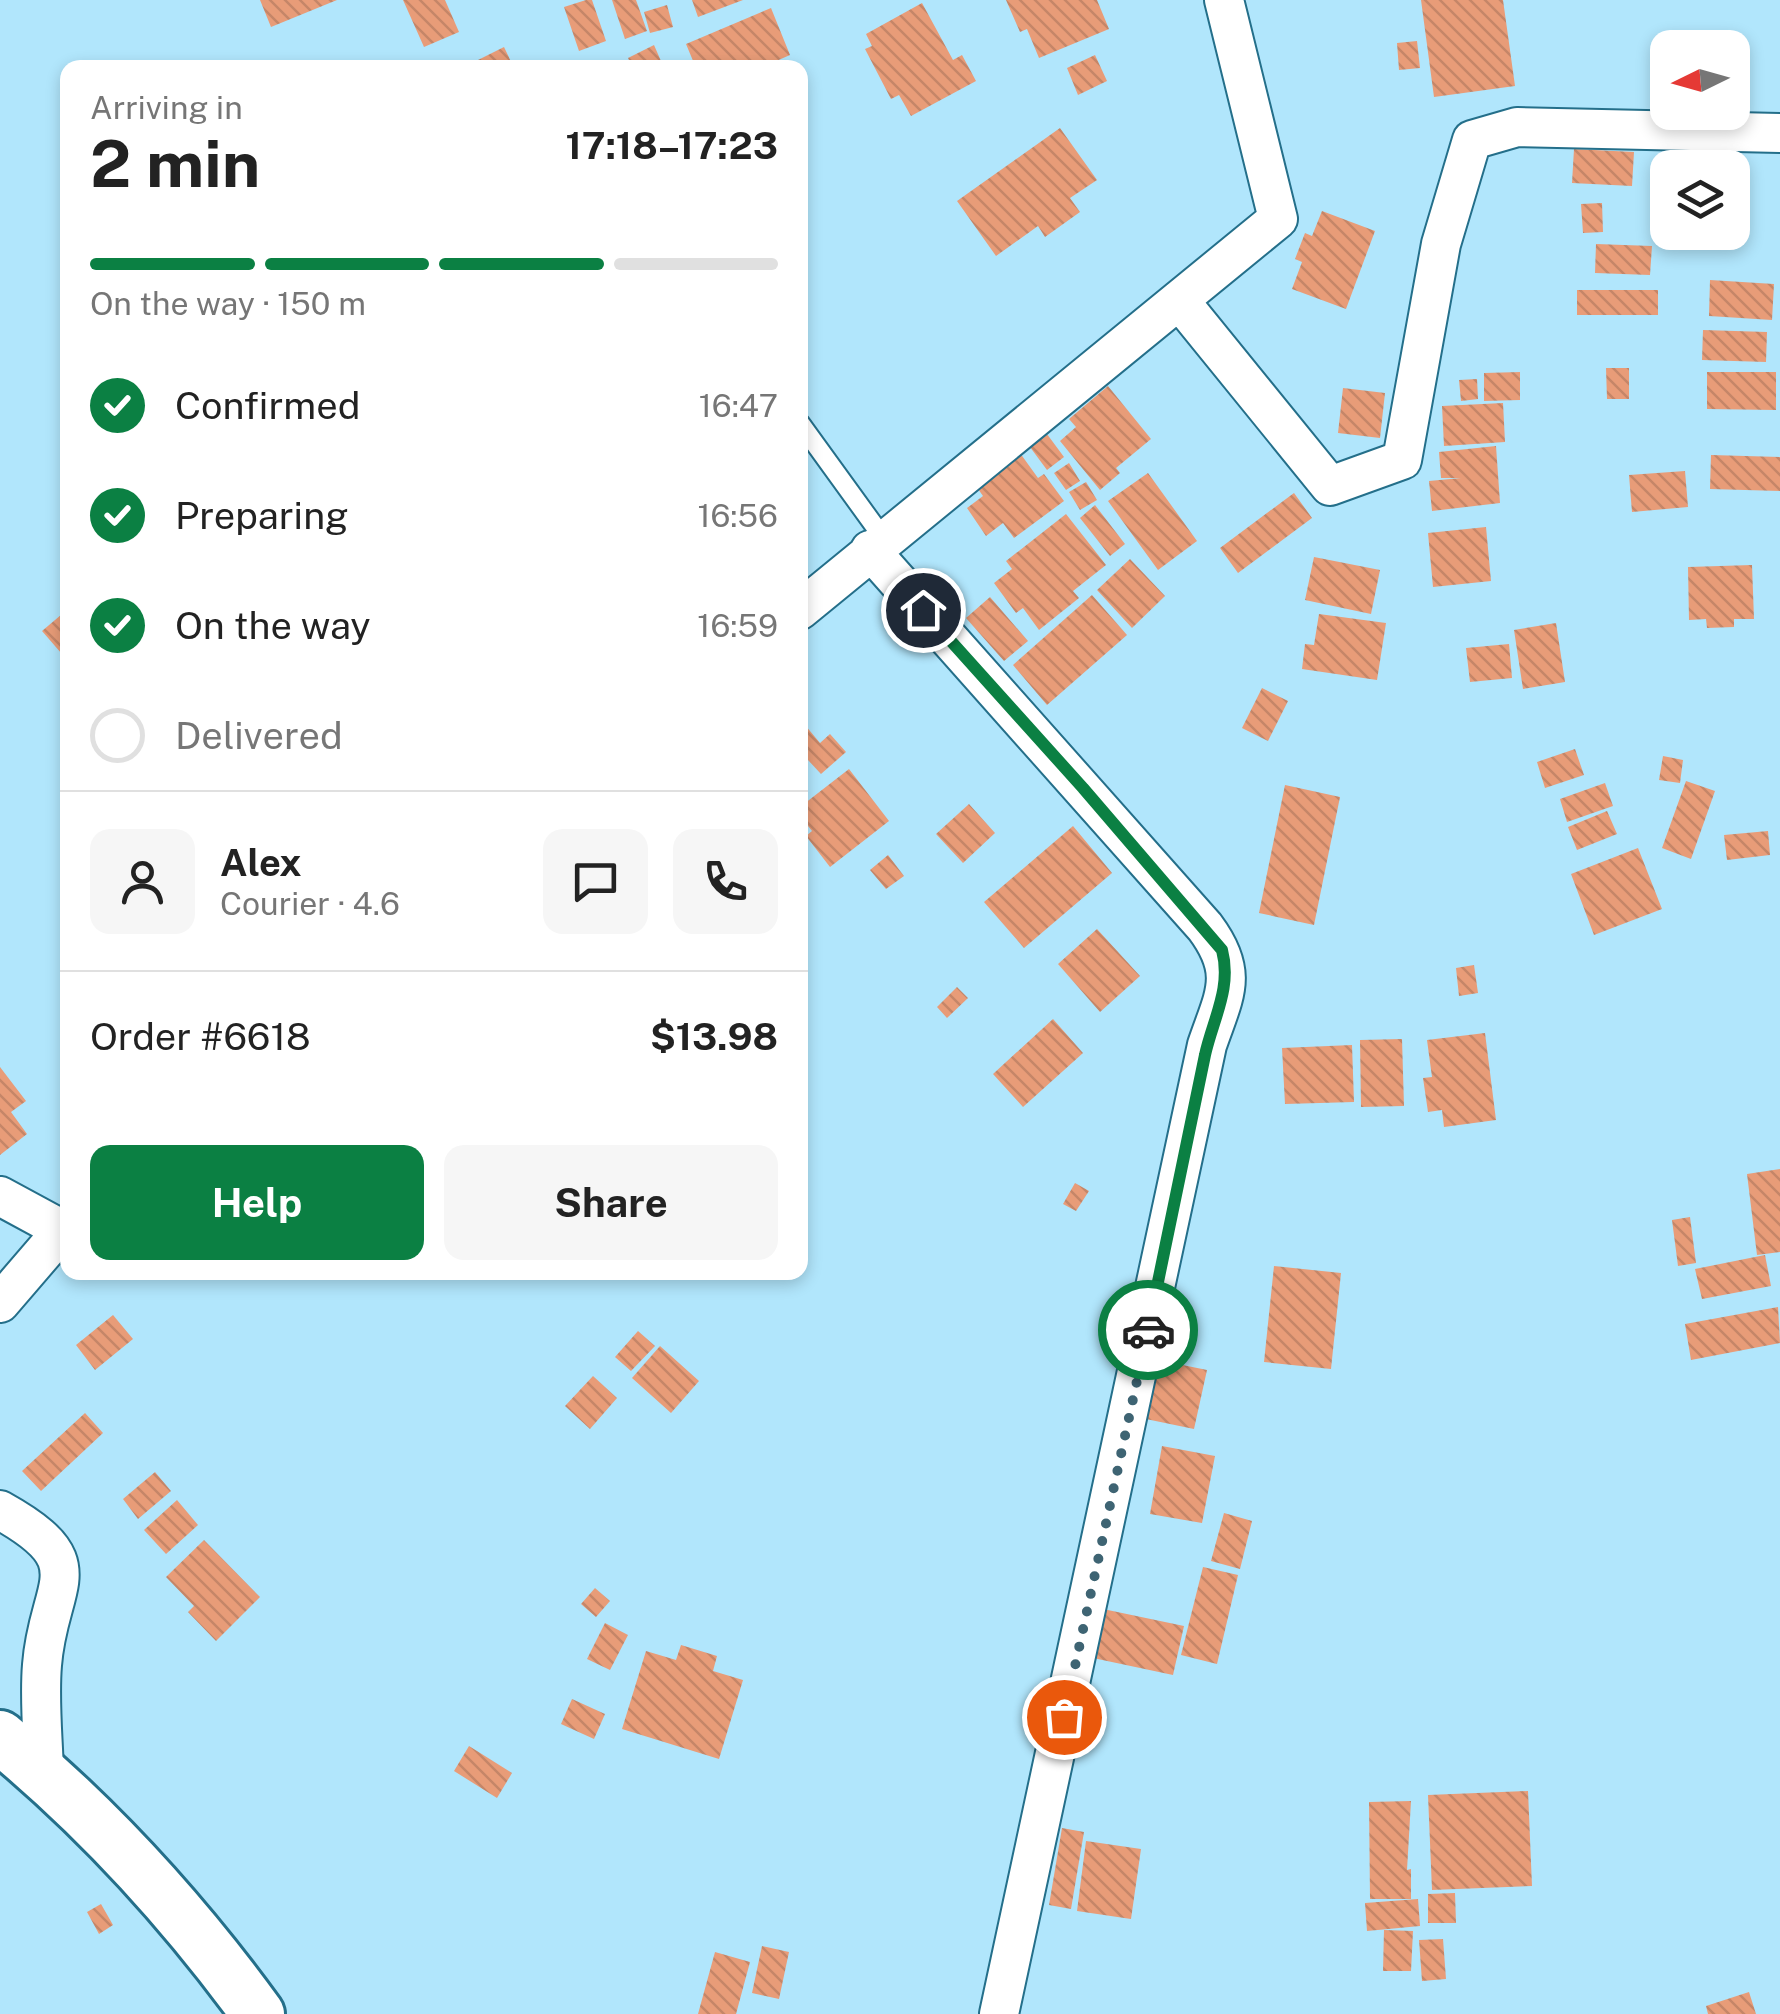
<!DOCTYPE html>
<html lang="en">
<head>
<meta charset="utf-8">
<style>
	:root { --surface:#fff; --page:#f6f6f6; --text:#222; --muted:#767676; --line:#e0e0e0; --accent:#0b8043 }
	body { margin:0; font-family:"Public Sans",sans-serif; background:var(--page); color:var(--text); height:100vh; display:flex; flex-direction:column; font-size:38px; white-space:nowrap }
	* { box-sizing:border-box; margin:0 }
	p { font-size:32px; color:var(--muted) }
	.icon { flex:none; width:55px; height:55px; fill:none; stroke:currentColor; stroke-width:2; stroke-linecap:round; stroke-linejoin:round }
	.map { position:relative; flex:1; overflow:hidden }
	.panel { position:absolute; left:60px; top:60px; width:748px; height:1220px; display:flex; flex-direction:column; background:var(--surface); border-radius:20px; box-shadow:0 5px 15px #0003 }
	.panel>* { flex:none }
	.needle { width:65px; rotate:265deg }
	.controls { position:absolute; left:1650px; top:30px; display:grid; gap:20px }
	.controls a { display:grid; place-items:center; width:100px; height:100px; border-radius:20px; background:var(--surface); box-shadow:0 5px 15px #0003; font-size:50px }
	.pin { position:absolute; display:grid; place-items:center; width:85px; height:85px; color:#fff; margin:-42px; border:5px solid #fff; border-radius:50%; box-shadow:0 2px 10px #0007 }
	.courier { position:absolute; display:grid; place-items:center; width:100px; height:100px; margin:-50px; border:8px solid #0b8043; border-radius:50%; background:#fff; color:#222; box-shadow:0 2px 12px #0007 }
	.overview em { font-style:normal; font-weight:700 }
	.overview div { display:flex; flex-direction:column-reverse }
	.overview { display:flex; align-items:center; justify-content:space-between; height:170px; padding:0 30px }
	h1 { font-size:65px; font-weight:700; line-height:75px }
	.bar { display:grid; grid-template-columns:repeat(4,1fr); gap:15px 10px; align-content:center; height:120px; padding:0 30px }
	.bar i { height:12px; border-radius:8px; background:var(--line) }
	.bar .active { background:var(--accent) }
	.bar p { grid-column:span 4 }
	.line { display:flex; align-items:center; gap:25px; padding:0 30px; border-top:2px solid var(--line) }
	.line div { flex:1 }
	.round { display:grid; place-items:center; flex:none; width:105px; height:105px; border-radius:20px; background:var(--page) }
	ol { padding:0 30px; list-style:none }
	li { display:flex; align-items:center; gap:30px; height:110px }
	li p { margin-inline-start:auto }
	li .icon { padding:10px; border-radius:50%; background:var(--accent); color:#fff; stroke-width:4 }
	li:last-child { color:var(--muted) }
	li i { width:55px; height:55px; border:5px solid var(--line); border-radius:50% }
	.button { display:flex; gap:20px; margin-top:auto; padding:20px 30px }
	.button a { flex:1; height:115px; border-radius:20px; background:var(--accent); color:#fff; font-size:40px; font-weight:700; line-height:115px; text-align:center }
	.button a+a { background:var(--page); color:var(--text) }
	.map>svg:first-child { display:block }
	.building { fill:url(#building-back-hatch) }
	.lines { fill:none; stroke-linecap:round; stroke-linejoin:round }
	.lane-casing { stroke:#246f8a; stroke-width:22 }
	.street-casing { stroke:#246f8a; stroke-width:42 }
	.secondary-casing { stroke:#246f8a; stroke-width:58 }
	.lane { stroke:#fff; stroke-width:18 }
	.street { stroke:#fff; stroke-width:38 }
	.secondary { stroke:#fff; stroke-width:52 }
	.done { stroke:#3e6473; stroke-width:10; stroke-dasharray:0 18 }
	.route { stroke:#0b8043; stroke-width:12 }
</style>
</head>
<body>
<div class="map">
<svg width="1780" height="2014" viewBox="0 0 1780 2014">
	<defs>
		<pattern id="building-back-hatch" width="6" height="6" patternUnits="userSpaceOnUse" patternTransform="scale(2.5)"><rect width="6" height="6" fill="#e89c78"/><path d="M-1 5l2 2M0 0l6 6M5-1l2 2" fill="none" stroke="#c58668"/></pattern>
	</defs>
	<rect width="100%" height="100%" fill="#b1e6fc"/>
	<path class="building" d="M260,0H337L271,27Z
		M403,0H445L459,32L424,47Z
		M586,0H592L606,41L579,51L564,7Z
		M612,0H636L647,31L625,39Z
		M692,0H743L698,17Z
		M1006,0H1097L1109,29L1039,58L1027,29L1020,32Z
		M1421,0H1503L1515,86L1434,97Z
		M922,3L953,60L962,55L976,81L911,116L899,95L891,99L865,49L872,46L866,34Z
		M667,5L673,27L650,33L644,12Z
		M771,8L790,55L760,68H696L686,44Z
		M1417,41L1420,68L1399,70L1397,43Z
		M654,45L664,68H633L628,58Z
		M504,47L514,68H462Z
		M1095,55L1107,81L1078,95L1067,68Z
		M1060,128L1097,180L1070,198L1080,212L1045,237L1038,226L996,256L957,201Z
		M1574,149L1634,152L1632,186L1572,183Z
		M1602,203L1603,232L1583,233L1581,204Z
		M1322,211L1375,231L1346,309L1292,289L1302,262L1295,259L1305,233L1312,236Z
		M1596,244L1652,246L1650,275L1595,273Z
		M1710,280L1774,284L1772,320L1709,316Z
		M1577,290H1658V315H1577Z
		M1703,330L1767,332L1766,362L1702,360Z
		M1606,368H1629V399H1607Z
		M1520,372V400L1484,401V373Z
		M1707,372H1776V410L1707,409Z
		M1477,379L1478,399L1461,401L1459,380Z
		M1108,386L1151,439L1116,468L1120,473L1100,490L1060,441L1076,427L1069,419Z
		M1343,388L1385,393L1380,438L1338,433Z
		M1503,403L1505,442L1444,446L1442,406Z
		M1044,430L1064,457L1047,470L1027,443Z
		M1015,446L1038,478L1044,474L1064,501L1014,538L1003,523L986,536L967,508L983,496L971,479Z
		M1496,446L1500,503L1432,511L1429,481L1461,478H1441L1439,452Z
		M1711,455L1780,457V491L1710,489Z
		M1069,463L1080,481L1066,490L1054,473Z
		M1685,471L1688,507L1632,512L1629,475Z
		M1148,473L1197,541L1158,570L1108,501Z
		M1086,482L1097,500L1080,510L1069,492Z
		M1294,493L1312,518L1238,573L1220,548Z
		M1095,505L1125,544L1110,556L1080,518Z
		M1066,514L1106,565L1073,591L1079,598L1039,630L1023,608L1016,613L994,583L1012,569L1006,561Z
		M1486,527L1491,581L1433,587L1428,533Z
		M1314,557L1380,570L1371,614L1305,600Z
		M1130,559L1165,596L1132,628L1097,590Z
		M1752,565L1754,619H1734V627L1707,628L1706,619L1689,620L1688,567Z
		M1092,595L1127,635L1047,705L1013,665Z
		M990,597L1028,641L1004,661L966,618Z
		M68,609V661L42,631Z
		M1319,614L1386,623L1377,680L1302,669L1305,644L1314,645Z
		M1556,623L1565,682L1523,689L1514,630Z
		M1509,644L1512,678L1470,682L1466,648Z
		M1262,688L1288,701L1268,741L1242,728Z
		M800,719L820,743L830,734L846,752L821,774L808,760L800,767Z
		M1575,749L1584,775L1545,788L1537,762Z
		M1663,756L1683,760L1680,783L1659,780Z
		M849,769L889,821L830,867L806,836L812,831L800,816V807Z
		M1686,781L1715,791L1691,859L1662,848Z
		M1605,783L1613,806L1567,822L1560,799Z
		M1285,785L1340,797L1314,925L1259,913Z
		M969,804L995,833L963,863L936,834Z
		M1607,811L1617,834L1577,850L1568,827Z
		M1073,826L1112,873L1024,948L984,902Z
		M1768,831L1770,855L1727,860L1724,835Z
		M1638,848L1662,909L1594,935L1571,874Z
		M888,855L904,876L886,889L870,870Z
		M1097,929L1140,976L1100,1012L1058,964Z
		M1474,965L1478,993L1459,996L1456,968Z
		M957,987L968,998L947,1018L937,1007Z
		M1053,1019L1083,1053L1023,1107L993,1074Z
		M1485,1033L1496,1120L1444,1127L1442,1110L1428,1112L1423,1078L1432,1077L1427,1040Z
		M1402,1039L1404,1106L1361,1107L1360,1040Z
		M1352,1045L1354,1102L1285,1104L1282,1048Z
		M0,1067L26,1101L11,1112L27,1134L0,1155Z
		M1780,1169V1252L1757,1255L1747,1174Z
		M1075,1183L1089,1191L1076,1211L1063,1204Z
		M1690,1217L1696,1263L1678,1266L1672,1220Z
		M1765,1255L1771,1286L1702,1299L1695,1269Z
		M1274,1266L1341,1273L1331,1369L1264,1362Z
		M1778,1307L1780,1343L1691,1360L1685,1324Z
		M113,1315L133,1339L95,1370L76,1345Z
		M638,1331L655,1346L631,1371L615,1357Z
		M660,1346L699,1381L671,1413L632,1378Z
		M1158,1360L1207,1370L1194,1429L1146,1419Z
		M593,1376L617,1398L590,1429L565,1406Z
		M85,1413L103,1433L41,1491L22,1471Z
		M1162,1446L1215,1456L1202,1523L1150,1514Z
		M155,1472L171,1491L138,1519L123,1499Z
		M177,1500L198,1525L166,1554L144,1530Z
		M1224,1513L1252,1521L1240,1569L1211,1561Z
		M204,1540L260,1597L216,1641L188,1612L194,1606L166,1577Z
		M1203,1567L1238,1575L1217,1664L1181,1655Z
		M595,1588L610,1601L596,1617L581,1604Z
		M1103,1609L1184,1626L1173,1675L1093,1658Z
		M605,1623L628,1635L610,1670L587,1659Z
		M681,1645L717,1656L713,1671L743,1680L719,1759L622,1729L646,1651L676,1660Z
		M572,1699L605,1714L594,1739L561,1724Z
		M469,1746L512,1773L497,1798L454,1771Z
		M1528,1791L1532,1886L1432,1890L1428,1795Z
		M1411,1801L1407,1870L1411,1869V1899H1370L1369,1802Z
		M1062,1828L1084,1832L1071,1909L1049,1905Z
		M1086,1841L1141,1849L1131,1919L1077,1911Z
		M1455,1893L1456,1923H1428V1894Z
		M1418,1899L1420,1926L1367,1931L1365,1903Z
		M101,1904L113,1925L99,1934L87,1912Z
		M1384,1930L1413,1931L1411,1971H1383Z
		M1443,1939L1446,1979L1422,1981L1419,1940Z
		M762,1946L789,1952L779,1999L752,1993Z
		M715,1952L750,1962L736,2014H698Z
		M1749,1992L1756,2014H1708L1706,2006Z"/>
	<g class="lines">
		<defs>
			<path id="lane" d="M800,423L884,539"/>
			<path id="street" d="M1179,300L1330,486L1402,460L1441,244L1472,140L1517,127L1780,133
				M870,550L1205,927C1240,974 1224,995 1207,1045L999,2014
				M800,610L1278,219L1224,0
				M0,1196L61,1229
				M0,1303L68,1224
				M0,1510C97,1564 48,1582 42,1665C39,1700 43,1737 44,1773"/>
			<path id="secondary" d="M0,1737C98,1818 183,1911 258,2014"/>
		</defs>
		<use href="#lane" class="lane-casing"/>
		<use href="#street" class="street-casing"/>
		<use href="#secondary" class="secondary-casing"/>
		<use href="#lane" class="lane"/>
		<use href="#street" class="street"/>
		<use href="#secondary" class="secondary"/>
	</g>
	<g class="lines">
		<path class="done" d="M1064,1717L1148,1330"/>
		<path class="route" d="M923,610L1083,788L1222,950C1232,988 1213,1019 1205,1055C1186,1147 1167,1239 1148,1330"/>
	</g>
</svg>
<div class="controls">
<a><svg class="needle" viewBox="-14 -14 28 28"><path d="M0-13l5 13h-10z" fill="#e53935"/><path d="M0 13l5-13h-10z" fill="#767676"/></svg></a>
<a><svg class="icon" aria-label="layers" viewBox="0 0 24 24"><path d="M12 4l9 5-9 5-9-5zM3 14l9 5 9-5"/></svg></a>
</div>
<div class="pin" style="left:1064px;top:1717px;background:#ea580c"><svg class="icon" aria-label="bag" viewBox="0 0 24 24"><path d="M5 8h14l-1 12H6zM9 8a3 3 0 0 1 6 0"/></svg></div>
<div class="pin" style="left:923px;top:610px;background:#1f2937"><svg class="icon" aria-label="home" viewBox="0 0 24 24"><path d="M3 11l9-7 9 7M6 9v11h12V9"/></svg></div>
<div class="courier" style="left:1148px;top:1330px"><svg class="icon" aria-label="car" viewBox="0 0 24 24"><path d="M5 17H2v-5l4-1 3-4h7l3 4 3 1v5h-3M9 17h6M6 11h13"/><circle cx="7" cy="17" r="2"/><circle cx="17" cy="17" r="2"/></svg></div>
<section class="panel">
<div class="overview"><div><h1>2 min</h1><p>Arriving in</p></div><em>17:18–17:23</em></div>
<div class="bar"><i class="active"></i><i class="active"></i><i class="active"></i><i></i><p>On the way · 150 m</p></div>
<ol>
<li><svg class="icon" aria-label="check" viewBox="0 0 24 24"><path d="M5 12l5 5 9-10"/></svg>Confirmed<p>16:47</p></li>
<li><svg class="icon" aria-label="check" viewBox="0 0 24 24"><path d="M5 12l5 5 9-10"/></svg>Preparing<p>16:56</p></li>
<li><svg class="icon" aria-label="check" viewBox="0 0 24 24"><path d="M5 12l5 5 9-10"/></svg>On the way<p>16:59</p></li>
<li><i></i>Delivered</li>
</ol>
<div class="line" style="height:180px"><a class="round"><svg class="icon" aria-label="person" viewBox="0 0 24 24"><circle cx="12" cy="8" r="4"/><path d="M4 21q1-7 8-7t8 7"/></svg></a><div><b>Alex</b><p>Courier · 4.6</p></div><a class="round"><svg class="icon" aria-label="chat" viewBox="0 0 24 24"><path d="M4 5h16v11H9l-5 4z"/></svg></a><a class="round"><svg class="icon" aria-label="phone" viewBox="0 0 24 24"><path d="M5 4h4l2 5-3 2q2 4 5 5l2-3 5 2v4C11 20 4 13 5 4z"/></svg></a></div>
<div class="line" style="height:130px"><div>Order #6618</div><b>$13.98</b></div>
<div class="button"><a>Help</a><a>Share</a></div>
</section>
</div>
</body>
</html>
